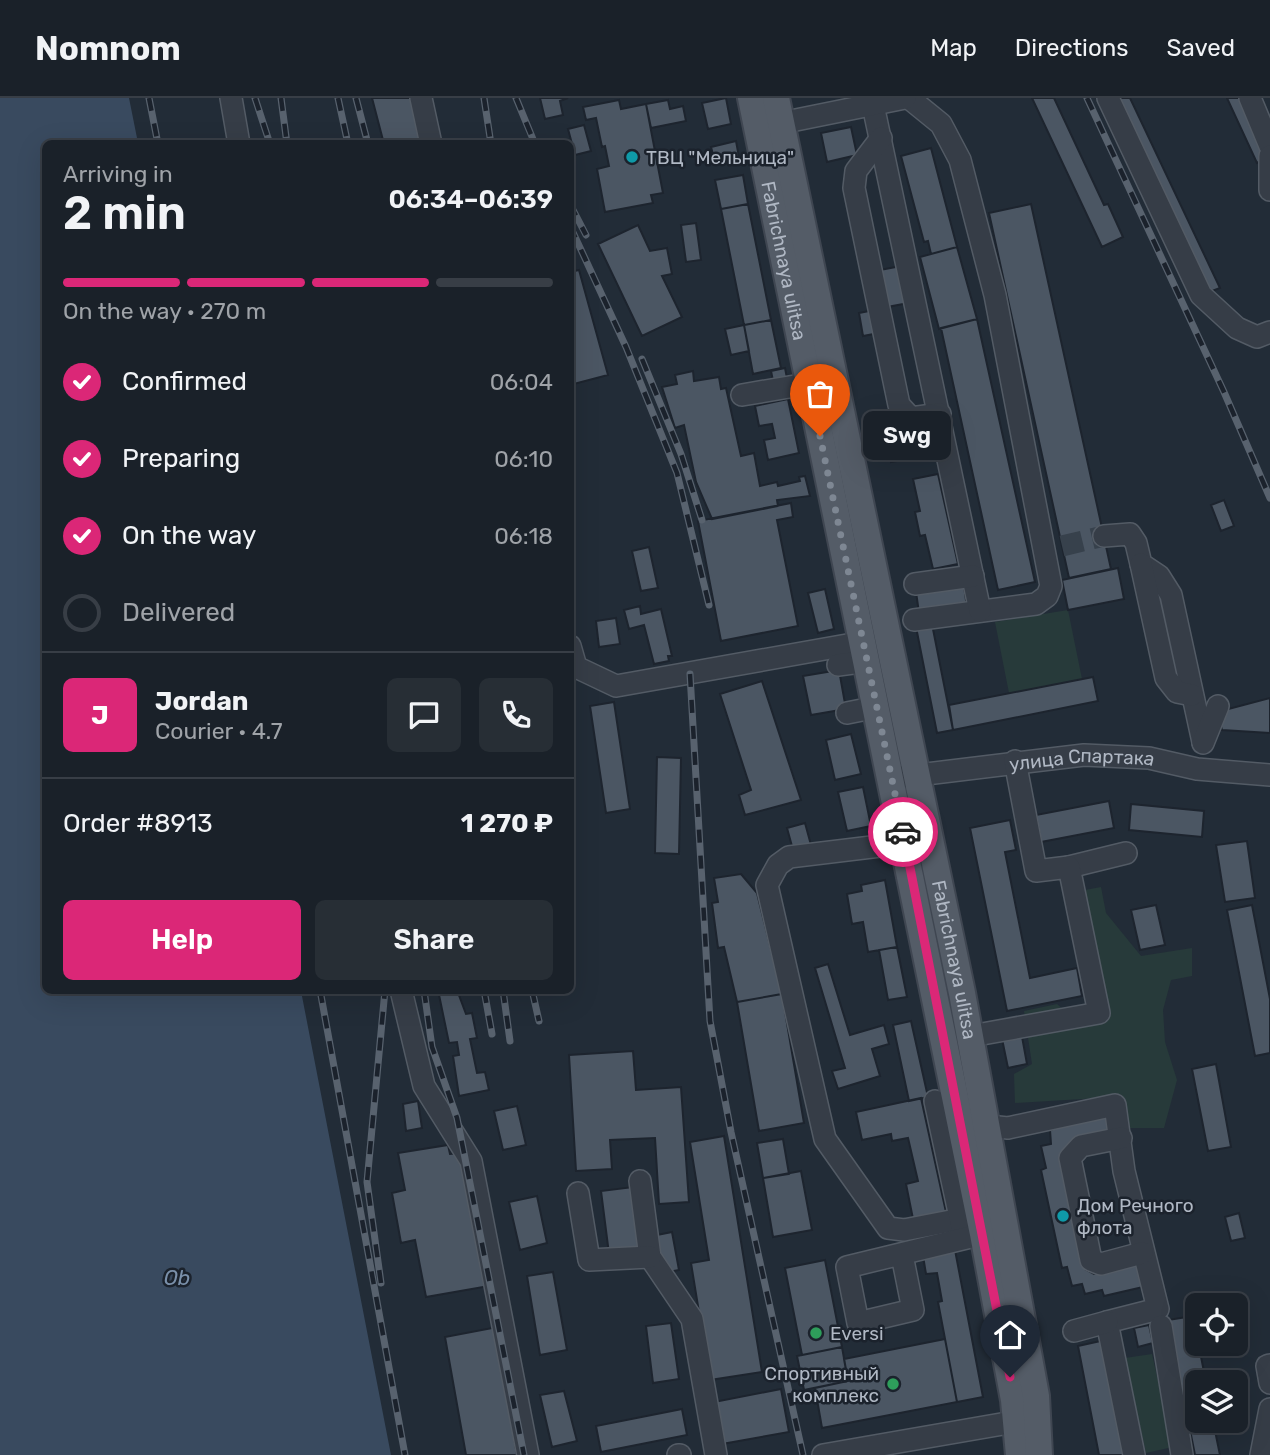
<!DOCTYPE html>
<html lang="en">
<head>
<meta charset="utf-8">
<style>
	:root { --surface:#1a2129; --page:#272e35; --text:#f1f3f6; --muted:#9fa3a8; --line:#383e46; --accent:#db2777 }
	body { margin:0; font-family:Rubik,sans-serif; background:var(--page); color:var(--text); height:100vh; display:flex; flex-direction:column; font-size:26px; white-space:nowrap }
	* { box-sizing:border-box; margin:0 }
	p { font-size:23px; color:var(--muted) }
	.icon { flex:none; width:38px; height:38px; fill:none; stroke:currentColor; stroke-width:2; stroke-linecap:round; stroke-linejoin:round }
	.map { position:relative; flex:1; overflow:hidden }
	.side { position:absolute; left:42px; top:42px; width:532px; height:854px; display:flex; flex-direction:column; background:var(--surface); border-radius:10px; box-shadow:0 7px 28px #0002,0 0 0 2px var(--line) }
	.side>* { flex:none }
	.fabs { position:absolute; left:1185px; top:1195px; display:grid; gap:14px }
	.fabs a { display:grid; place-items:center; width:63px; height:63px; border-radius:10px; background:var(--surface); box-shadow:0 7px 28px #0002,0 0 0 2px var(--line); font-size:35px }
	.pin { position:absolute; display:grid; place-items:center; width:60px; height:60px; color:#fff; margin:-72px -30px; border-radius:50% 50% 50% 0; rotate:-45deg; box-shadow:0 0 7px #0007 }
	.pin .icon { rotate:45deg }
	.courier { position:absolute; display:grid; place-items:center; width:70px; height:70px; margin:-35px; border:5px solid #db2777; border-radius:50%; background:#fff; color:#222; box-shadow:0 2px 9px #0007 }
	.bubble { position:absolute; height:49px; border-radius:10px; background:var(--surface); box-shadow:0 7px 28px #0002,0 0 0 2px var(--line); font-size:23px; font-weight:600; line-height:49px; text-align:center }
	.headline em { font-style:normal; font-weight:600 }
	.headline div { display:flex; flex-direction:column-reverse }
	.headline { display:flex; align-items:center; justify-content:space-between; height:119px; padding:0 21px }
	h1 { font-size:46px; font-weight:600; line-height:52px }
	.bar { display:grid; grid-template-columns:repeat(4,1fr); gap:10px 7px; align-content:center; height:84px; padding:0 21px }
	.bar i { height:9px; border-radius:5px; background:var(--line) }
	.bar .on { background:var(--accent) }
	.bar p { grid-column:span 4 }
	.line { display:flex; align-items:center; gap:18px; padding:0 21px; border-top:2px solid var(--line) }
	.line div { flex:1 }
	.round { display:grid; place-items:center; flex:none; width:74px; height:74px; border-radius:10px; background:var(--page) }
	ol { padding:0 21px; list-style:none }
	li { display:flex; align-items:center; gap:21px; height:77px }
	li p { margin-inline-start:auto }
	li .icon { padding:7px; border-radius:50%; background:var(--accent); color:#fff; stroke-width:4 }
	li:last-child { color:var(--muted) }
	li i { width:38px; height:38px; border:4px solid var(--line); border-radius:50% }
	.primary-button { display:flex; gap:14px; margin-top:auto; padding:14px 21px }
	.primary-button a { flex:1; height:80px; border-radius:10px; background:var(--accent); color:#fff; font-size:28px; font-weight:600; line-height:80px; text-align:center }
	.primary-button a+a { background:var(--page); color:var(--text) }
	header { display:flex; align-items:center; gap:42px; box-sizing:border-box; height:98px; padding:0 35px; background:var(--surface); border-bottom:2px solid var(--line) }
	header strong { font-size:33px }
	nav { display:flex; gap:38px; margin-inline-start:auto; font-size:24px }
	.map>svg:first-child { display:block }
	.green { fill:#273a3a }
	.water { fill:#394a5f }
	.building { fill:#4b5663; stroke:#1d242e; stroke-width:2 }
	.lines { fill:none; stroke-linecap:round; stroke-linejoin:round }
	.minor-tunnel { stroke:#37414c; stroke-width:21; stroke-dasharray:21 10; stroke-linecap:butt }
	.minor-casing { stroke:#535b65; stroke-width:24 }
	.major-casing { stroke:#3f4651; stroke-width:30 }
	.minor { stroke:#363d47; stroke-width:21 }
	.major { stroke:#545c67; stroke-width:26 }
	.rail-casing { stroke:#58626e; stroke-width:7 }
	.rail { stroke:#1b222c; stroke-width:4.5; stroke-dasharray:13; stroke-linecap:butt }
	.done { stroke:#7e8793; stroke-width:7; stroke-dasharray:0 12.6 }
	.route { stroke:#db2777; stroke-width:9 }
	.culture-dot { fill:#0f9aa8; stroke:#1b222c; stroke-width:2.5 }
	.leisure-dot { fill:#2e9e5b; stroke:#1b222c; stroke-width:2.5 }
	.labels { text-anchor:middle; dominant-baseline:central; stroke-width:5; stroke-linejoin:round; paint-order:stroke }
	.poi-label { font-size:19px; fill:#b0b8c4; stroke:#1b222c; text-anchor:start }
	.street-label { font-size:19px; fill:#b0b8c4; stroke:#1b222c }
	.water-label { font-size:21px; font-style:italic; fill:#7a90aa; stroke:#1b222c }
</style>
</head>
<body>
<header>
<strong>Nomnom</strong>
<nav><a>Map</a><a>Directions</a><a>Saved</a></nav>
</header>
<div class="map">
<svg width="1270" height="1357" viewBox="0 0 1270 1357">
	<rect width="100%" height="100%" fill="#222c37"/>
	<path class="green" d="M1068,512L1082,581L1009,595L995,524Z
		M1101,789L1106,815L1141,858L1192,850V878L1171,882L1163,912L1165,944L1177,982L1164,1030H1125L1116,999L1015,1005L1014,976L1032,966L1024,913L1057,906L1079,926L1097,924L1079,841L1085,792Z
		M1152,1256L1173,1349L1146,1355L1125,1260Z"/>
	<path class="water" d="M0,0H129L138,45L46,46V892L301,893L391,1357H0Z"/>
	<path class="building" d="M372,0H411L424,46H384Z
		M540,0H568L560,3L563,17L545,21Z
		M726,0L731,26L708,31L702,5Z
		M1032,0H1054L1104,107L1108,106L1123,139L1102,149Z
		M1115,0H1130L1220,190L1207,195Z
		M1227,0H1242L1265,62L1257,65Z
		M619,2L621,11L646,6L663,95L651,97L653,105L605,114L597,71L609,68L605,48L602,49L596,20L586,22L583,9Z
		M668,2L670,11L683,8L686,23L651,30L646,6Z
		M584,27L591,53L575,57L568,31Z
		M851,29L857,57L827,64L821,35Z
		M736,43L739,59L715,64L711,49Z
		M931,50L957,149L931,156L928,143L924,144L901,58Z
		M743,77L748,106L721,111L715,82Z
		M748,106L771,222L744,227L721,111Z
		M1031,106L1111,471L1069,480L989,115Z
		M696,125L701,162L686,164L681,127Z
		M638,127L650,153L667,150L672,176L662,178L682,219L642,238L598,146Z
		M957,149L977,221L939,231L920,159Z
		M901,168L914,204L887,209L880,172Z
		M579,172L608,277L570,287V174Z
		M874,212L879,235L863,238L859,215Z
		M977,221L1035,484L998,492L941,230Z
		M771,222L781,270L753,276L744,227Z
		M744,227L749,253L731,257L725,231Z
		M785,270L787,280L773,283L771,273Z
		M693,273L694,283L719,279L721,291L726,290L741,358L754,355L760,388L777,384L778,388L800,383L799,379L805,378L810,398L777,402L778,408L712,421L696,384L684,327L675,330L662,289L677,286L675,277Z
		M788,301L799,355L768,362L764,342L775,340L772,326L759,328L755,308Z
		M939,328L945,354L891,364L886,339Z
		M938,376L958,466L933,471L925,437L920,438L915,414L920,413L913,381Z
		M1224,402L1234,428L1221,433L1211,407Z
		M791,405L793,419L777,422L798,528L721,543L698,423Z
		M649,449L658,490L641,493L632,453Z
		M1118,470L1124,501L1068,512L1062,482Z
		M964,488L967,509L919,515L916,494Z
		M825,491L834,531L818,535L808,495Z
		M640,508L641,516L661,511L672,558H668L669,563L654,566L644,527L629,531L624,512Z
		M616,520L620,546L599,549L596,523Z
		M932,526L953,632L937,635L916,529Z
		M839,572L846,611L811,617L803,578Z
		M1093,579L1098,603L953,632L949,607Z
		M762,583L801,702L745,717L739,697L751,692L720,596Z
		M1270,600V635L1222,632L1217,614Z
		M614,604L630,711L606,715L590,608Z
		M851,636L861,676L835,682L826,642Z
		M657,659L681,660L679,756L655,755Z
		M863,689L871,728L847,733L838,694Z
		M1109,703L1114,730L1041,744L1036,717Z
		M1131,706L1204,713L1202,739L1129,732Z
		M1010,722L1016,752L1005,754L1030,880L1077,870L1082,898L1007,913L970,730Z
		M805,725L811,747L793,752L787,730Z
		M1247,743L1255,800L1225,804L1216,747Z
		M741,776L757,795L782,896L737,904L724,849L718,850L712,805L718,804L714,780Z
		M885,782L897,849L868,854L863,824L852,826L847,796L862,793L861,787Z
		M1156,807L1165,847L1140,852L1131,812Z
		M1252,807L1270,901V955L1255,958L1227,812Z
		M897,849L907,899L888,902L879,852Z
		M828,866L850,937L884,927L889,946L872,951L880,978L838,991L832,973L845,970L815,870Z
		M438,892H457L466,916L472,915L477,940L470,941L477,975L485,974L489,992L459,998L453,958L459,957L457,944L449,945Z
		M782,896L804,1025L759,1033L737,904Z
		M911,923L928,999L909,1003L893,927Z
		M1021,933L1027,966L1008,970L1001,936Z
		M633,953L636,992L681,989L689,1104L659,1106L655,1040L610,1042L612,1071L576,1073L569,957Z
		M1216,966L1231,1049L1208,1053L1192,971Z
		M921,1000L946,1114L913,1121L906,1086L918,1083L908,1040L892,1043L891,1036L862,1042L856,1014Z
		M418,1003L422,1030L406,1033L403,1006Z
		M517,1008L526,1047L503,1052L494,1013Z
		M1108,1013L1112,1035L1063,1057L1085,1171L1094,1176L1138,1165L1143,1189L1104,1198L1102,1192L1085,1196L1082,1186L1072,1188L1067,1169L1062,1170L1041,1072L1046,1070L1041,1048L1051,1046L1050,1032Z
		M724,1038L762,1274L710,1282L691,1165L709,1162L690,1044Z
		M783,1041L789,1076L763,1080L757,1045Z
		M448,1047L450,1056L463,1055L489,1188L426,1199L415,1142L401,1145L392,1095L405,1092L398,1055Z
		M801,1073L812,1132L773,1139L763,1080Z
		M633,1089L641,1152L609,1156L601,1093Z
		M537,1098L547,1145L520,1152L509,1104Z
		M1239,1115L1245,1140L1231,1143L1225,1119Z
		M672,1134L679,1172L663,1175L657,1137Z
		M955,1152L983,1299L957,1304L938,1204L942,1203L937,1175L926,1176L923,1158Z
		M825,1162L842,1249L802,1257L785,1170Z
		M553,1174L567,1252L540,1257L527,1178Z
		M1193,1218L1206,1284H1197V1323H1213L1220,1357H1195L1168,1222Z
		M671,1225L679,1281L653,1285L646,1228Z
		M508,1227L501,1264L517,1357H466L445,1239Z
		M1149,1227L1153,1245L1138,1249L1134,1230Z
		M945,1241L957,1304L822,1330L815,1290L848,1283L844,1261Z
		M1105,1242L1127,1357H1099L1078,1248Z
		M842,1249L848,1283L804,1292L797,1258Z
		M781,1291L789,1334L722,1346L714,1304Z
		M564,1293L577,1343L552,1349L540,1297Z
		M682,1311L687,1337L601,1354L596,1328Z"/>
	<g class="lines">
		<path class="minor-tunnel" d="M1062,448L1104,438"/>
		<defs>
			<g id="minor">
				<path d="M231,0L239,46"/>
				<path d="M421,0L431,46"/>
				<path d="M909,0L941,26L960,62L995,197L1051,488L1047,498L1036,506L914,522"/>
				<path d="M1108,0L1201,197L1237,230L1257,239L1270,234"/>
				<path d="M1250,0L1270,48"/>
				<path d="M873,7L980,513"/>
				<path d="M781,25L905,0"/>
				<path d="M881,40L856,73L854,90L899,307L911,320L940,316"/>
				<path d="M1270,58V92"/>
				<path d="M742,297L801,287"/>
				<path d="M1104,438L1130,436L1136,445L1141,466L1159,478L1171,497L1203,644"/>
				<path d="M1141,466L1166,580L1177,594L1192,597"/>
				<path d="M915,486L973,478"/>
				<path d="M570,548L576,569L616,588L864,544"/>
				<path d="M838,567L868,563"/>
				<path d="M847,615L877,609"/>
				<path d="M1203,645L1218,608"/>
				<path id="s1" d="M901,679L1084,657L1149,660L1197,671L1270,677"/>
				<path d="M905,745L789,759L778,767L767,787L825,1041L888,1130L904,1132L961,1121"/>
				<path d="M1069,769L1126,755"/>
				<path d="M401,892L424,988L471,1063L528,1357"/>
				<path d="M971,938L1099,915L1069,769L1036,773L1015,663"/>
				<path d="M935,1003L963,1133"/>
				<path d="M988,1028L1008,1030L1115,1007L1124,1073L1158,1211L1107,1224L1134,1357"/>
				<path d="M1121,1040L1081,1048L1070,1060L1091,1162L1101,1166L1142,1155"/>
				<path d="M640,1083L650,1159L692,1221L716,1357"/>
				<path d="M578,1095L589,1162L650,1159"/>
				<path d="M902,1157L913,1212L858,1225L847,1169L983,1136"/>
				<path d="M1161,1228L1182,1357"/>
				<path d="M1074,1233L1107,1224"/>
				<path d="M1270,1267L1267,1268L1270,1285"/>
				<path d="M678,1357H680"/>
				<path d="M823,1357L1031,1321"/>
				<path d="M1261,1357L1270,1311"/>
			</g>
			<g id="major">
				<path id="s2" d="M751,0L983,1136L1014,1302L1019,1357"/>
				<path id="s3" d="M776,0L962,895L1036,1298L1039,1357"/>
			</g>
		</defs>
		<use href="#minor" class="minor-casing"/>
		<use href="#major" class="major-casing"/>
		<use href="#minor" class="minor"/>
		<use href="#major" class="major"/>
		<defs>
			<path id="rail" d="M149,0L158,46
				M255,0L270,46
				M281,0L287,46
				M338,0L348,46
				M356,0L368,46
				M484,0L491,46
				M516,0L535,46
				M1087,0L1224,294L1270,400
				M570,106L586,137
				M570,128L626,249L677,375L709,507
				M642,261L681,356L702,422
				M690,576L710,923L731,1034L803,1357
				M320,892L405,1357
				M424,892L432,949L457,1020L524,1357
				M484,892L492,936
				M503,892L510,943
				M532,892L539,923
				M381,1185L367,1084L385,892"/>
		</defs>
		<use href="#rail" class="rail-casing"/>
		<use href="#rail" class="rail"/>
	</g>
	<g class="lines">
		<path class="done" d="M820,338L903,734"/>
		<path class="route" d="M903,734L1010,1279"/>
	</g>
	<g class="culture-dot">
		<circle cx="632" cy="59" r="7"/>
		<circle cx="1063" cy="1118" r="7"/>
	</g>
	<g class="leisure-dot">
		<circle cx="816" cy="1235" r="7"/>
		<circle cx="893" cy="1286" r="7"/>
	</g>
	<g class="labels">
		<g class="poi-label">
			<text x="646" y="59">ТВЦ "Мельница"</text>
			<text x="1077" y="1107">Дом Речного<tspan x="1077" dy="22">флота</tspan></text>
			<text x="830" y="1235">Eversi</text>
			<text x="879" y="1275" text-anchor="end">Спортивный<tspan x="879" dy="22">комплекс</tspan></text>
		</g>
		<g class="street-label">
			<text stroke="none"><textPath href="#s2" startOffset="166">Fabrichnaya ulitsa</textPath></text>
			<text stroke="none"><textPath href="#s1" startOffset="182">улица Спартака</textPath></text>
			<text stroke="none"><textPath href="#s3" startOffset="880">Fabrichnaya ulitsa</textPath></text>
		</g>
		<g class="water-label">
			<text x="177" y="1179">Ob</text>
		</g>
	</g>
</svg>
<div class="fabs">
<a><svg class="icon" aria-label="locate" viewBox="0 0 24 24"><circle cx="12" cy="12" r="6"/><path d="M12 2v4M12 18v4M2 12h4M18 12h4"/></svg></a>
<a><svg class="icon" aria-label="layers" viewBox="0 0 24 24"><path d="M12 4l9 5-9 5-9-5zM3 14l9 5 9-5"/></svg></a>
</div>
<div class="pin" style="left:820px;top:338px;background:#ea580c"><svg class="icon" aria-label="bag" viewBox="0 0 24 24"><path d="M5 8h14l-1 12H6zM9 8a3 3 0 0 1 6 0"/></svg></div>
<div class="pin" style="left:1010px;top:1279px;background:#1f2937"><svg class="icon" aria-label="home" viewBox="0 0 24 24"><path d="M3 11l9-7 9 7M6 9v11h12V9"/></svg></div>
<div class="courier" style="left:903px;top:734px"><svg class="icon" aria-label="car" viewBox="0 0 24 24"><path d="M5 17H2v-5l4-1 3-4h7l3 4 3 1v5h-3M9 17h6M6 11h13"/><circle cx="7" cy="17" r="2"/><circle cx="17" cy="17" r="2"/></svg></div>
<div class="bubble" style="left:863px;top:313px;width:88px">Swg</div>
<section class="side">
<div class="headline"><div><h1>2 min</h1><p>Arriving in</p></div><em>06:34–06:39</em></div>
<div class="bar"><i class="on"></i><i class="on"></i><i class="on"></i><i></i><p>On the way · 270 m</p></div>
<ol>
<li><svg class="icon" aria-label="check" viewBox="0 0 24 24"><path d="M5 12l5 5 9-10"/></svg>Confirmed<p>06:04</p></li>
<li><svg class="icon" aria-label="check" viewBox="0 0 24 24"><path d="M5 12l5 5 9-10"/></svg>Preparing<p>06:10</p></li>
<li><svg class="icon" aria-label="check" viewBox="0 0 24 24"><path d="M5 12l5 5 9-10"/></svg>On the way<p>06:18</p></li>
<li><i></i>Delivered</li>
</ol>
<div class="line" style="height:126px"><b class="round" style="background:var(--accent);color:#fff">J</b><div><b>Jordan</b><p>Courier · 4.7</p></div><a class="round"><svg class="icon" aria-label="chat" viewBox="0 0 24 24"><path d="M4 5h16v11H9l-5 4z"/></svg></a><a class="round"><svg class="icon" aria-label="phone" viewBox="0 0 24 24"><path d="M5 4h4l2 5-3 2q2 4 5 5l2-3 5 2v4C11 20 4 13 5 4z"/></svg></a></div>
<div class="line" style="height:91px"><div>Order #8913</div><b>1 270 ₽</b></div>
<div class="primary-button"><a>Help</a><a>Share</a></div>
</section>
</div>
</body>
</html>
